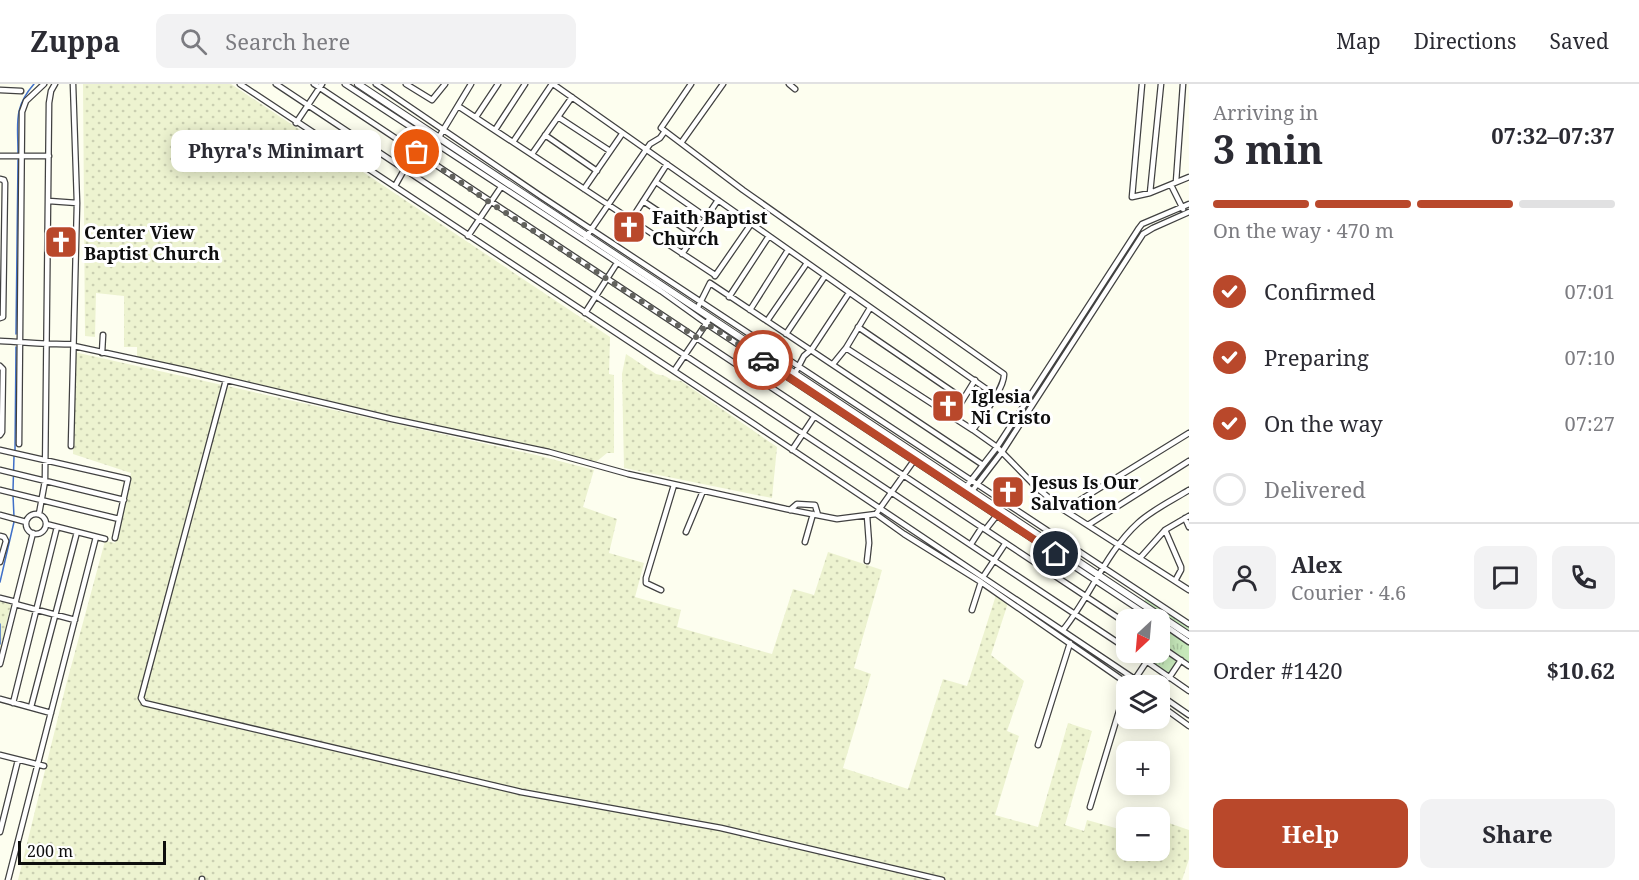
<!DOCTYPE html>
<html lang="en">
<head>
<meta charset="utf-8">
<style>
	:root { --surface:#fff; --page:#f2f2f3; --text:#2b2b33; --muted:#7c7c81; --line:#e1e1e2; --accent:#b9482b }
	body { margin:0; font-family:"Noto Serif",serif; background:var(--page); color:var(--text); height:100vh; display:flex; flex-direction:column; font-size:22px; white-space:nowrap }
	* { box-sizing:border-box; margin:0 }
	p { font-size:20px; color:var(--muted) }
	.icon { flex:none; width:33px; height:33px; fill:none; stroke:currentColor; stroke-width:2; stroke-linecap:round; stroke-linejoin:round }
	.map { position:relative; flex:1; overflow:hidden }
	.side { display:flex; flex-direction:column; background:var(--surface); width:450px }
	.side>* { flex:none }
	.needle { width:39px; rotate:206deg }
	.tools { position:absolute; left:1116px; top:525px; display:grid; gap:12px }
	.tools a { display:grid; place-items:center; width:54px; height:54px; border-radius:12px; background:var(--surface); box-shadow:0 3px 15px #0003; font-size:30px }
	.scale { position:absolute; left:18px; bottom:15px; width:148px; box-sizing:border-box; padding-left:6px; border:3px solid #0e0e0e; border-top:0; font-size:16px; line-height:21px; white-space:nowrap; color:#0e0e0e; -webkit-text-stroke:4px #fff; paint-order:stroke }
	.pin { position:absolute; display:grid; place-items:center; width:51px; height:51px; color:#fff; margin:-26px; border:3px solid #fff; border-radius:50%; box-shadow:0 2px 6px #0007 }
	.courier { position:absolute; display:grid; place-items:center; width:60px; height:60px; margin:-30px; border:4px solid #b9482b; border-radius:50%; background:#fff; color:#222; box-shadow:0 2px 8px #0007 }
	.bubble { position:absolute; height:42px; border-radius:12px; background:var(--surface); box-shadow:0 3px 15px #0003; font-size:20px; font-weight:700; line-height:42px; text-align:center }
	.overview em { font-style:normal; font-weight:700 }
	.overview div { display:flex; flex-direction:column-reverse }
	.overview { display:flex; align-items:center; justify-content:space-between; height:102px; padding:0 24px }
	h1 { font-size:39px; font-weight:700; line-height:45px }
	.bar { display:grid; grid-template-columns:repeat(4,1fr); gap:9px 6px; align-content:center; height:72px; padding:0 24px }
	.bar i { height:8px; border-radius:4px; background:var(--line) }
	.bar .on { background:var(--accent) }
	.bar p { grid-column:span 4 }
	.line { display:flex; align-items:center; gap:15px; padding:0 24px; border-top:2px solid var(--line) }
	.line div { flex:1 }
	.round { display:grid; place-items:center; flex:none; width:63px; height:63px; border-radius:12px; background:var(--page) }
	ol { padding:0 24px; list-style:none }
	li { display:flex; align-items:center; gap:18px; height:66px }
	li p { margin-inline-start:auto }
	li .icon { padding:6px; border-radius:50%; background:var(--accent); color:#fff; stroke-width:4 }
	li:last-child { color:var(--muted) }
	li i { width:33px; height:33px; border:3px solid var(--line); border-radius:50% }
	.action { display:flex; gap:12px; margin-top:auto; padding:12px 24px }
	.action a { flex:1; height:69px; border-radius:12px; background:var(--accent); color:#fff; font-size:24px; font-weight:700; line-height:69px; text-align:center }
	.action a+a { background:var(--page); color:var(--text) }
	header { display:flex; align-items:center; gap:36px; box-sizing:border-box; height:84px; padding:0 30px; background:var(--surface); border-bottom:2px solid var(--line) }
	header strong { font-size:28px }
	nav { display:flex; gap:33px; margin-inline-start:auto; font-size:21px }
	.search { width:420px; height:54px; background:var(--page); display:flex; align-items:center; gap:15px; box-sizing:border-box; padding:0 21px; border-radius:12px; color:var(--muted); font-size:22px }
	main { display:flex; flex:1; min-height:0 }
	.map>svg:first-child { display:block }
	.farmland { fill:url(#farmland-dots) }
	.grass { fill:url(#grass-tufts) }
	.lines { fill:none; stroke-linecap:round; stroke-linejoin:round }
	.stream { stroke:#3f6fc8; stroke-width:1.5 }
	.minor-casing { stroke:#414141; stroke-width:7 }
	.tertiary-casing { stroke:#414141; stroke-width:8 }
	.minor { stroke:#fff; stroke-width:4.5 }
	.tertiary { stroke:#fff; stroke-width:6 }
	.done { stroke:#62625d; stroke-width:6; stroke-dasharray:0 10.8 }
	.route { stroke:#b9482b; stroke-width:8 }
	.labels { text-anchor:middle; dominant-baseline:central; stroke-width:6; stroke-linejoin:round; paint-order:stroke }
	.poi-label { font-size:18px; font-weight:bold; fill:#0e0e0e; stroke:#fff; text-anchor:start }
</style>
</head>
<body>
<header>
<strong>Zuppa</strong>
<div class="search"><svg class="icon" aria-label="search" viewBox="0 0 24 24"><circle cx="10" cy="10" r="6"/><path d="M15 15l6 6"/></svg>Search here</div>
<nav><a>Map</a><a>Directions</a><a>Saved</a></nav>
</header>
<main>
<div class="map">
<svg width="1189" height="796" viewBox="0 0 1189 796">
	<defs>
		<pattern id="farmland-dots" width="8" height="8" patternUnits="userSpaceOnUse" patternTransform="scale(1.5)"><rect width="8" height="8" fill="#edf3d0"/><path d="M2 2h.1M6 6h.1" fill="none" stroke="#cacfb1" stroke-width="1.8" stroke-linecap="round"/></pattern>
		<pattern id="grass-tufts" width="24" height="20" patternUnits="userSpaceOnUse" patternTransform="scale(1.5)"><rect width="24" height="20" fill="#c6e8ba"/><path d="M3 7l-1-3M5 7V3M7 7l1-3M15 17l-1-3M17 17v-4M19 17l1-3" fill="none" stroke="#a9c69f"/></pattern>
	</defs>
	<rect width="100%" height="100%" fill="#fdfeef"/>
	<path class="farmland" d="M83,0H231L610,253L609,290L614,291V369H607L596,378L137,274V263H124V212L96,209L95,253L85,252Z
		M74,268L536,371L594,386L583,423L617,435L609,469L644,479L635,513L681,526L677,543L772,570L793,505L814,511L828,468L882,486L854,584L871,590L843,684L908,705L943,595L967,602L996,511L1008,519L991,571L1024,597L1007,647L1019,652L995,731L1038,743L1068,639L1092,647L1065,741L1084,747L1087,736L1126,747V766H1160V736L1189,746V775L1182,796H18L65,605L105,457L115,459L131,389L73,370Z
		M626,270L656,290L665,292L672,296L681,297L777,363L772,414L624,384L622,290Z
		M0,516L11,521L0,565Z"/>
	<path class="grass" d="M1146,514L1189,543V549L1144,518Z
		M1169,548L1189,561V579L1161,561Z
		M1160,565L1177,578L1169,590L1149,577L1155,569L1160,568Z"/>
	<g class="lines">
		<path class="stream" d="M298,41L797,371
			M18,69C18,39 13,24 34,0
			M16,250L18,76
			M15,367L16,263
			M13,406L14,372
			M13,411L14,433
			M0,498L14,438
			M0,540V560"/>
		<defs>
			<path id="minor" d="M240,0L754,340L1145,602
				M276,0L1126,564
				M314,0L1126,539
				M345,0L661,207L707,240L1155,536
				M376,0L542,113L1189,540
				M406,0L432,16L445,0
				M553,0L995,311
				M691,0L661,44L743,106L1004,290C1005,304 981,334 973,346
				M789,0L795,5
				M1142,0L1132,113L1150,109L1189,93
				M0,6L21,7
				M458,22L715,191
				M476,33L498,0
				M558,33L610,67
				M296,39L322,0
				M495,46L525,0
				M545,51L597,87
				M439,53L471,0
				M513,58L552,0
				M681,59L723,0
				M417,68L426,53
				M532,70L572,13
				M0,72H49
				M0,95L4,96L5,99L3,233L0,234
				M656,98L706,133
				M1176,98L1183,0
				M1171,101L1183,125
				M395,102L404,86
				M584,105L622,50
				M1150,109L1161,0
				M49,117L77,119
				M643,117L694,151
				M631,136L667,80
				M468,152L501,103
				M586,153L650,60L660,54L665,47
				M682,170L718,116
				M715,192L751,140
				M710,199L983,381
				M729,213L769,152
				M697,225L710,199
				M750,226L788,166
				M585,229L617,179
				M767,237L807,179
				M858,243L962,314
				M786,250L825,192
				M0,257C25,258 48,261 73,260
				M74,262L189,287L392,335L549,368L628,390L786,425L837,435L876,430L915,375
				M846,264L973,346L997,363L1037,404L1064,426L1189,506
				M102,269L103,251
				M833,280L846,264L870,224
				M0,282L3,285L2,348L0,351
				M674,287L710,234
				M795,289L804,272L812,265L849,209
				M226,296L141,614L144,619L521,708L721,744L942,796
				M953,332L975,296
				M19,360L22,28L26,17L44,0
				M71,362L77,119L73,0
				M0,366L128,395L115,454
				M792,366L814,333
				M0,386L124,416
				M966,403L997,363L1139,144L1142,140L1189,120
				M0,406L119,435
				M972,407L1002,368L1033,320L1143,150L1153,144L1189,128
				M790,426L797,420L815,421L818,431
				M1064,426L1189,349
				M39,430L45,397L49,19L51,7L55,0
				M876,430L904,450L981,498L1131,602
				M26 440a10 10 0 1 1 20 0a10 10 0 1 1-20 0Z
				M0,431L26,438
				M1185,434L1189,443
				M46,440L105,455
				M1088,441L1189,377
				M986,445L997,431
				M1165,446L1181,483V486L1175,497
				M686,448L703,407
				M0,452L4,453L6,457L0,478
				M805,458L813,430
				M971,460L982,443
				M1140,474L1165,446L1189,432
				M867,477L869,459L867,432
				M983,493L1005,460
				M661,506L646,499V494L674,401
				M0,514L16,518
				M15,520L75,536
				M972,526L981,498
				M1160,538L1189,558
				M1063,546C1090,513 1106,468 1138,439C1152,426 1173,416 1189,406
				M1160,562L1189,582
				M1133,568L1189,607
				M0,580L33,449
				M1169,594L1181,576
				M1135,595L1153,568
				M1160,611L1189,631
				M0,615L51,629
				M13,619L57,443
				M1160,621L1189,642
				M31,623L77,448
				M1038,661L1070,559
				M0,671L44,682
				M1090,723L1126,604
				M0,748L18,676
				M8,796L96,453
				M202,796V795"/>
			<path id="tertiary" d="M358,0L1189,551"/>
		</defs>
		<use href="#minor" class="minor-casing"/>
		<use href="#tertiary" class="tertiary-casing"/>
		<use href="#minor" class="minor"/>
		<use href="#tertiary" class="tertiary"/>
	</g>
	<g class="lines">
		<path class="done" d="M417,68L489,118L696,253L707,240L763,276"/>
		<path class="route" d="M763,276L1056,470"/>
	</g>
	<defs>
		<symbol id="church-square" viewBox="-11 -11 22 22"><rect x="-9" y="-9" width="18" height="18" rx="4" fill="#b9482b" stroke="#fff"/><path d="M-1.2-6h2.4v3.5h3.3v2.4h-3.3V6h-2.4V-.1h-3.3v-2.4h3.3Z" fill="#fff"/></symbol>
	</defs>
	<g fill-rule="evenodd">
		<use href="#church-square" x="610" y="124" width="38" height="38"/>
		<use href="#church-square" x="42" y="139" width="38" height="38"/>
		<use href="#church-square" x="929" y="303" width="38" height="38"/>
		<use href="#church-square" x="989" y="389" width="38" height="38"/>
	</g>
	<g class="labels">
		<g class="poi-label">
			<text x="652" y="133">Faith Baptist<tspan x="652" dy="21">Church</tspan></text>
			<text x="84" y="148">Center View<tspan x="84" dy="21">Baptist Church</tspan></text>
			<text x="971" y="312">Iglesia<tspan x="971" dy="21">Ni Cristo</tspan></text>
			<text x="1031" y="398">Jesus Is Our<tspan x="1031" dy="21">Salvation</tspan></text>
		</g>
	</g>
</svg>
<div class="tools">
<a><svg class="needle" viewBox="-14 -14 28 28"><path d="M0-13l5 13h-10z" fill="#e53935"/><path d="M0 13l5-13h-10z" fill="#7c7c81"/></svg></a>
<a><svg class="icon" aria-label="layers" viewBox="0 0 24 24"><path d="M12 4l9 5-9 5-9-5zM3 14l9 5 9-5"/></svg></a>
<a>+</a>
<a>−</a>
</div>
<div class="scale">200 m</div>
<div class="pin" style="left:417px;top:68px;background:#ea580c"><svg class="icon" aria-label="bag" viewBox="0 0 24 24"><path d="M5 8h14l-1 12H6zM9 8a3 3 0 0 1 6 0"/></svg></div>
<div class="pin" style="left:1056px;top:470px;background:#1f2937"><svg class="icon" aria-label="home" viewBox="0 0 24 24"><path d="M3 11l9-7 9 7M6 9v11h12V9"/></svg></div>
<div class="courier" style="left:763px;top:276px"><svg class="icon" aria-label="car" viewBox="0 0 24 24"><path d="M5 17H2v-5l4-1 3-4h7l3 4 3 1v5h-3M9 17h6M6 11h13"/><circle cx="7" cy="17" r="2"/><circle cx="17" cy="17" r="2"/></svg></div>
<div class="bubble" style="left:171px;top:46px;width:210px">Phyra's Minimart</div>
</div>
<section class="side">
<div class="overview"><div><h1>3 min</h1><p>Arriving in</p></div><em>07:32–07:37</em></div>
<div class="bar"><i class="on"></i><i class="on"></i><i class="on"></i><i></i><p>On the way · 470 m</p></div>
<ol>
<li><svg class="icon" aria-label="check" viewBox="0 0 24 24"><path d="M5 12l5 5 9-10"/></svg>Confirmed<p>07:01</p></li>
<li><svg class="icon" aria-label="check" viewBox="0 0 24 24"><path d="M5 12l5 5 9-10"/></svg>Preparing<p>07:10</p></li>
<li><svg class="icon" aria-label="check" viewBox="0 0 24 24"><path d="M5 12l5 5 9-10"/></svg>On the way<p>07:27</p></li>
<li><i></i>Delivered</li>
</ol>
<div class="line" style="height:108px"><a class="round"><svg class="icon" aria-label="person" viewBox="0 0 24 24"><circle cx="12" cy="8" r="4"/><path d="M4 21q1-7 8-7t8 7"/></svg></a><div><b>Alex</b><p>Courier · 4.6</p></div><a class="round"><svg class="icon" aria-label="chat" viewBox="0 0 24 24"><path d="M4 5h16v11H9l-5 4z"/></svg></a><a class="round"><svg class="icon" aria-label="phone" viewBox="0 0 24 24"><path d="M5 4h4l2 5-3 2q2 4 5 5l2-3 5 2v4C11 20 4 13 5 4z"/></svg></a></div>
<div class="line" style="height:78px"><div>Order #1420</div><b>$10.62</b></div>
<div class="action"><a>Help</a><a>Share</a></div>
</section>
</main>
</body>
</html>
